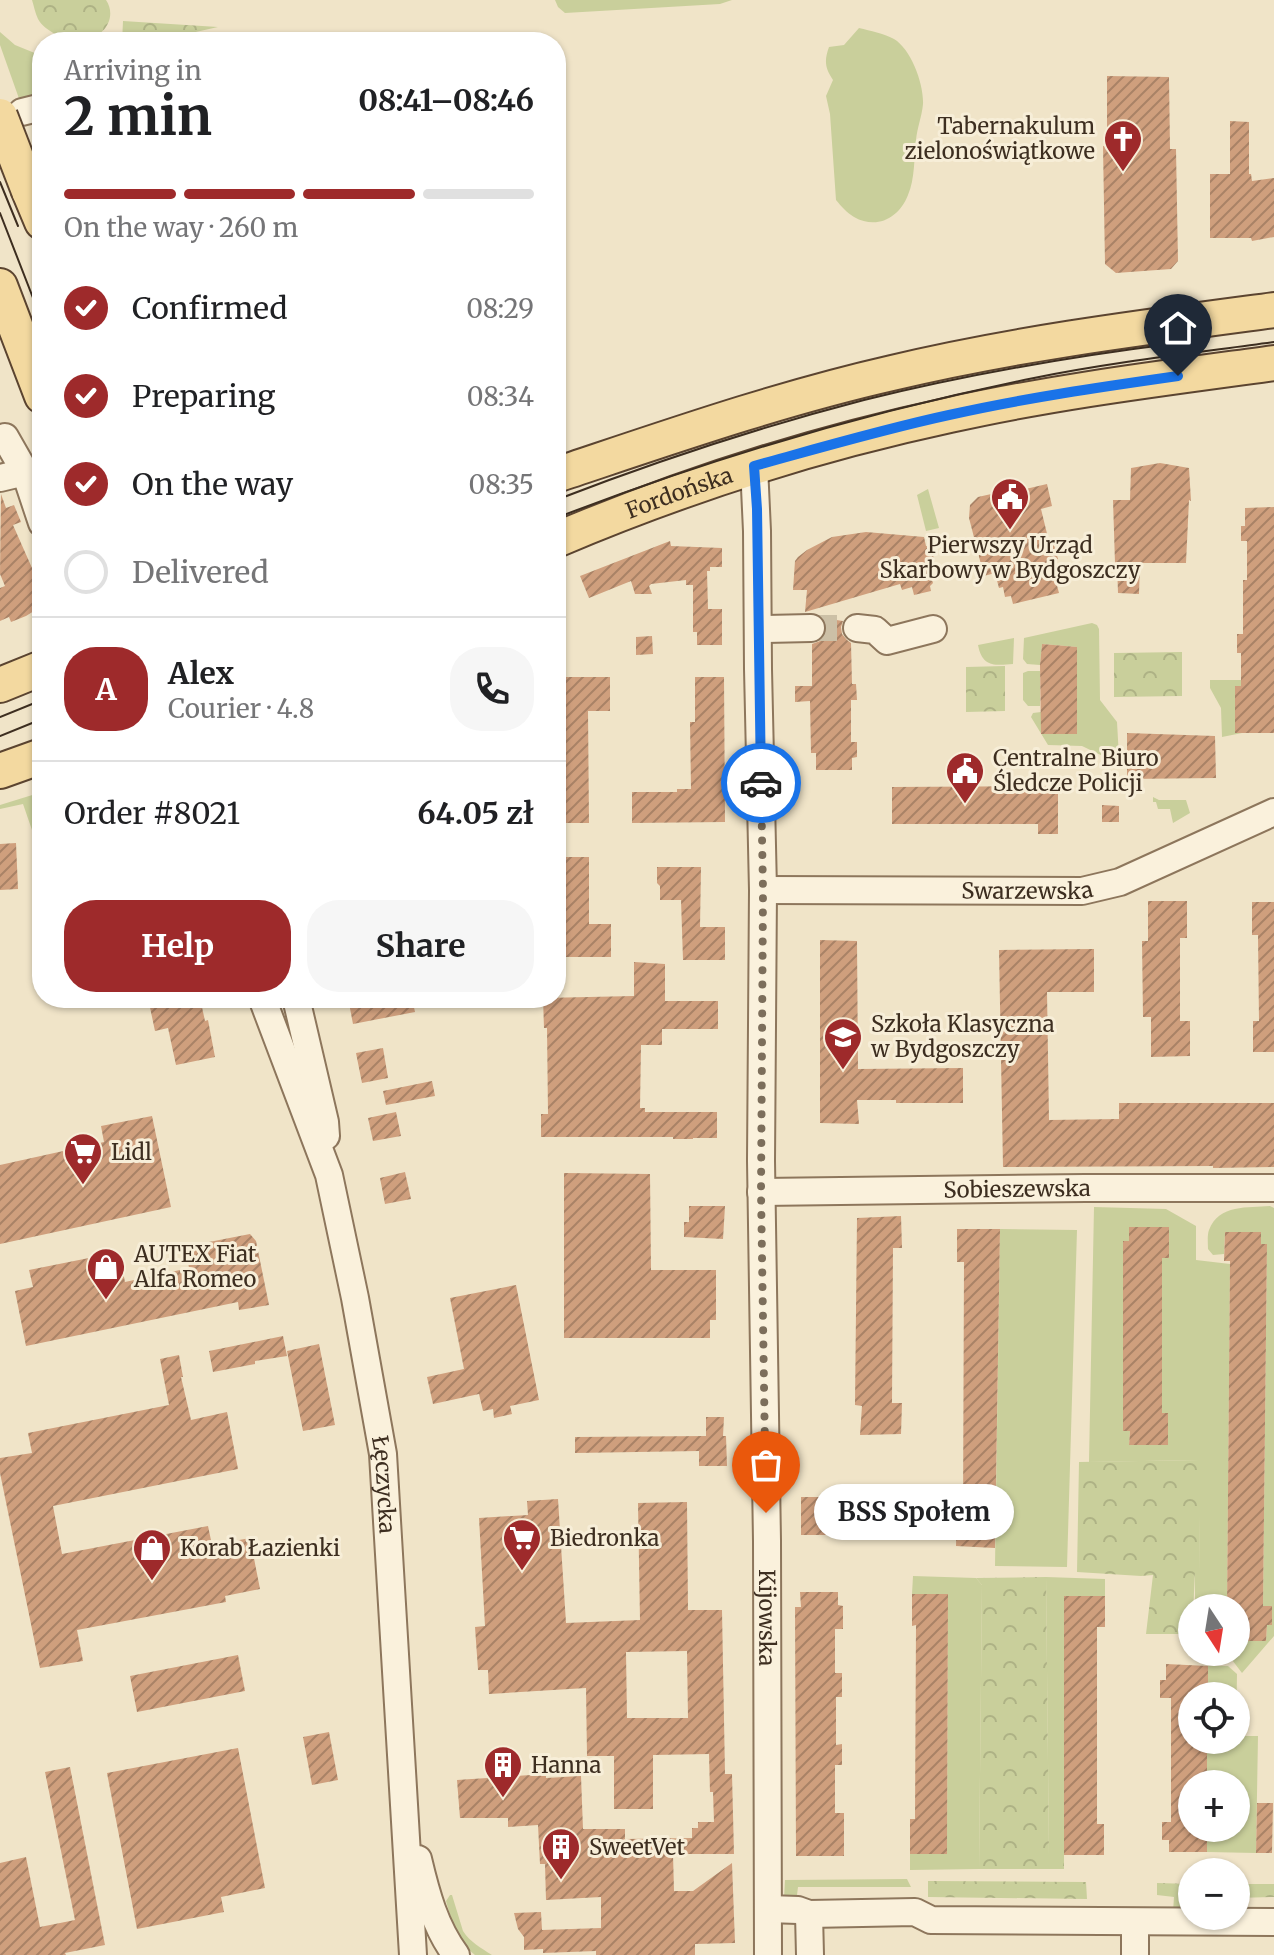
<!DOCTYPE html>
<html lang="en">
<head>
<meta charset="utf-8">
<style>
	:root { --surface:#fff; --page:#f6f6f6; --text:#202124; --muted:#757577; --line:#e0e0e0; --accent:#9e2a2b }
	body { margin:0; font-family:Merriweather,serif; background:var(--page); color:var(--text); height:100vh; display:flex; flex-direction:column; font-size:30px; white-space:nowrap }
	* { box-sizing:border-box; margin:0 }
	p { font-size:26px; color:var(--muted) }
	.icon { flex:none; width:44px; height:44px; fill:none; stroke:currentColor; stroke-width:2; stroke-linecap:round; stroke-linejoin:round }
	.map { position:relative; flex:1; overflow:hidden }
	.panel { position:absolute; left:32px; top:32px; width:534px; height:976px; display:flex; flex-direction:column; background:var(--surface); border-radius:32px; box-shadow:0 2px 6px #0004 }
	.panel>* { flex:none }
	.needle { width:52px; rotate:168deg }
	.buttons { position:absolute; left:1178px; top:1594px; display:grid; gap:16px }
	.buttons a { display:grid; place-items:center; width:72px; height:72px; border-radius:50%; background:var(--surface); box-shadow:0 2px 6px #0004; font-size:40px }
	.pin { position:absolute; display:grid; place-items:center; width:68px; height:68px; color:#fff; margin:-82px -34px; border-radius:50% 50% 50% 0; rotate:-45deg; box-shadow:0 0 8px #0007 }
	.pin .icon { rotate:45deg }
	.courier { position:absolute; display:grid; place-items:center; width:80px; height:80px; margin:-40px; border:6px solid #1a73e8; border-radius:50%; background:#fff; color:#222; box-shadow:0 2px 10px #0007 }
	.bubble { position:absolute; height:56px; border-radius:28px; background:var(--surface); box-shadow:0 2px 6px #0004; font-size:26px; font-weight:700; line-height:56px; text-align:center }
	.head em { font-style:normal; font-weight:700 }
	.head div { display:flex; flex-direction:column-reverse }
	.head { display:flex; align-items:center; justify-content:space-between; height:136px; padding:0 32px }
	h1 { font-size:52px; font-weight:700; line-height:60px }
	.bar { display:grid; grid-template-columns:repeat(4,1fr); gap:12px 8px; align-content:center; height:96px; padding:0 32px }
	.bar i { height:10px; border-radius:6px; background:var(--line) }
	.bar .on { background:var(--accent) }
	.bar p { grid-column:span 4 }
	.line { display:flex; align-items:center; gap:20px; padding:0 32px; border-top:2px solid var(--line) }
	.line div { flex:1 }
	.round { display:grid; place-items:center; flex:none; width:84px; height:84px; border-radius:32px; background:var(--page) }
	ol { padding:0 32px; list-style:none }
	li { display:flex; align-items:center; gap:24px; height:88px }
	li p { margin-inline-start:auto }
	li .icon { padding:8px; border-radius:50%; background:var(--accent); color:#fff; stroke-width:4 }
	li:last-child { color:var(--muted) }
	li i { width:44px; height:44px; border:4px solid var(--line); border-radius:50% }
	.action { display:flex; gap:16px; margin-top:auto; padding:16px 32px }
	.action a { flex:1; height:92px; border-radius:32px; background:var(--accent); color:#fff; font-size:32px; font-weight:700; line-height:92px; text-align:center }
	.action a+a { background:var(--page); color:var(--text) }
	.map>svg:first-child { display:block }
	.green { fill:#c9cf9b; fill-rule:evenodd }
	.forest { fill:url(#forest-crowns) }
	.building { fill:url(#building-hatch); fill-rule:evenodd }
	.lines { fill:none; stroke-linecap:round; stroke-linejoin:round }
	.minor-tunnel { stroke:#ccc0a6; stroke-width:26; stroke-dasharray:26 13; stroke-linecap:butt }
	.minor-casing { stroke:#8d765c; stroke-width:30 }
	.major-casing { stroke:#5b4430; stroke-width:38 }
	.minor { stroke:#faf1dc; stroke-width:26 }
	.major { stroke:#f3d9a0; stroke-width:34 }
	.tram { stroke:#3d2e20; stroke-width:2 }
	.major-bridge-casing { stroke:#5b4430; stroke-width:38; stroke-linecap:butt }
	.major-bridge { stroke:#f3d9a0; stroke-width:34 }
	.done { stroke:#7c6e5b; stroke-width:8; stroke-dasharray:0 14.4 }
	.route { stroke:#1a73e8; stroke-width:10 }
	.labels { text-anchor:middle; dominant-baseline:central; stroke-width:6; stroke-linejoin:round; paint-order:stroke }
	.poi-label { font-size:22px; fill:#3d2e20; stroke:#f7eed8; text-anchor:start }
	.street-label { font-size:22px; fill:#3d2e20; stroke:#f7eed8 }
</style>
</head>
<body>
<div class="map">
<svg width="1274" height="1955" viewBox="0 0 1274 1955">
	<defs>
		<pattern id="forest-crowns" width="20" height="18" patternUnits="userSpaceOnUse" patternTransform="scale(2)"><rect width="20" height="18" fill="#c9cf9b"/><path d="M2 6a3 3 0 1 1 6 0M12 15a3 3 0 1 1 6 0" fill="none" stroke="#aeb285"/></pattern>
		<pattern id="building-hatch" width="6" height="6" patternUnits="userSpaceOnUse" patternTransform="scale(2)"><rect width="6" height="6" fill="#cf9f7d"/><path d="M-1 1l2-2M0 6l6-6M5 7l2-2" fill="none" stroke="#a98266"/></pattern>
	</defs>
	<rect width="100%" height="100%" fill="#f0e4c8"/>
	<path class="green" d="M555,0H732L720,4L565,13L558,7Z
		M859,28C871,31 883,33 894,39C911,49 924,84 923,104C922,116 917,128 916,140C914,158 915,179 908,195C899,218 877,230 854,217C847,213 841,206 836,200L830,114L826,96L833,80C825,68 824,61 829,47L844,45Z
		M0,32L15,45L42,56V99L22,107L0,45Z
		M928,489L939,528L926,531L917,495Z
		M1092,623L1097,625L1099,629L1100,700L1117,722L1119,757L1107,758L1082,746L1048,745L1031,717L1033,713L1041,712L1077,647L1042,644L1040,665L1027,664L1023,659L1024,638Z
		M1014,638L1013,664C993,666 982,666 978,645Z
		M1028,671H1040V706H1028L1023,700V673Z
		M1210,680H1241V686H1235L1242,709V733L1222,737L1221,708L1210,688Z
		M42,792V843L32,830L23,804L0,809V805Z
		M1153,797L1159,800H1186L1190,813L1173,823L1170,809H1158L1156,802H1153Z
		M1270,1206L1274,1208V1636L1242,1673L1226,1652H1236V1641H1266L1267,1625H1271L1263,1606L1267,1244H1261V1232H1225L1224,1254L1213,1255L1208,1249C1208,1244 1207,1235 1209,1230C1219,1204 1248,1208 1270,1206Z
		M1094,1207L1166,1209L1196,1226V1260L1230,1264L1227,1608H1195V1571L1200,1570L1198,1460L1089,1462ZM1130,1227H1169V1258H1162V1413H1168V1445L1129,1444L1130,1431L1123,1430V1241H1129Z
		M1000,1229L1077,1230L1067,1567L995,1566Z
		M913,1576L976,1578L982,1585L979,1869L910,1870V1854L947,1853L948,1594H912Z
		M1046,1577L1105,1579V1596H1064V1855H1049Z
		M1208,1666H1228L1237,1674L1236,1734V1696H1208Z
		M1236,1736H1258L1256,1853L1207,1852V1828H1236V1784H1207V1740H1236Z
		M907,1879L911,1887H798L797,1895L794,1902L784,1899L785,1880Z
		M450,1895H452L463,1931C470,1942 481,1948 492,1955H475C457,1940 452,1922 446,1901Z"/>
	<path class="forest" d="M32,0H106C118,18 103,39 82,40C67,41 45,32 38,19C35,13 34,6 32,0Z
		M123,21L218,27L151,42H122Z
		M1182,652V696L1114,697V653Z
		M1005,666V711L966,712V667Z
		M1199,1460L1200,1571L1195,1572L1192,1634H1146L1153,1575L1141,1576L1077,1572L1079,1462Z
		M1046,1577L1049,1854L1064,1855V1869H979L982,1585L976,1578Z
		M928,1881L1086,1882L1087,1899L928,1897Z
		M1157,1883L1192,1884V1912H1173L1174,1897L1157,1895Z
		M1236,1884H1274V1897L1236,1898Z"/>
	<path class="building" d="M1107,76L1169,77L1170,149H1176L1178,261L1171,269L1116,273L1105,264L1103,146L1107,147Z
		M1230,121L1249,122V174H1251L1252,181L1274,178V237L1252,241L1251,238H1210V174H1230Z
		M1160,463L1189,468L1191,501L1189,500L1186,563H1140L1139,594L1118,593L1117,563H1115L1113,500H1130L1131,468Z
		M1047,484L1052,506L1041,509L1050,546L1054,545L1058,559L1054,560L1058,578H1055L1059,593L1013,604L1011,596L1005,597L1003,587L999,588L995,573L984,576L969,518L970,505L978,497L1009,490V493Z
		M1,494L6,508L14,505L21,522L13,525L36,577L42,583V606L26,616L11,622L9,617L0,621V588L5,586L0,574Z
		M1274,507V733H1235V686H1241V653H1237V634H1243V580H1247V541H1241V526H1245V508Z
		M866,532L924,537L926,546H931L935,564L928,567L933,583L930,586L931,591L914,595L912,587L902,590L900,584L805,612L807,590H793L795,561L798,557L807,550L832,537Z
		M670,541L671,546L722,548V567H710V571H707L708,609H722V645H697V632H693V585H686V580L651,584L649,586L652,594H635L631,581L589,598L580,576Z
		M823,618L843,621L841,627L842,634L847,640L851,643L852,684H856L857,700H851V742H857V757L852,758V770H816V753H811L810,701L795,702V686H812V644L820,641L825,635L827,627Z
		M652,636L653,654L636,655V637Z
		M1042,644L1077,647V734H1041L1040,665Z
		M557,677H610V711H588L589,823H557V793H560V758H557L556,729Z
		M695,677H724L725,822L632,823V792H677V789H691L690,722H695Z
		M1127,733L1215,736L1216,778L1127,779Z
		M1058,786V834H1038V824H892V787Z
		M1102,805L1119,806V822H1102Z
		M16,843L18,889L0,890V844Z
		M557,857H589V924H611V957H558L557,925H556Z
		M657,867H701L700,927H725V960H683L681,900H660V886L657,883Z
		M1148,901H1187V938H1180V1021H1190V1056L1151,1057V1017H1143L1142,941H1148Z
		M1252,902H1274V1052H1253V1021H1259L1258,935H1252Z
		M820,940L857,941L858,1069L963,1068V1103H896V1100H857L859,1124L820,1123Z
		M1094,949V992H1047L1049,1120L1119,1119V1103H1274V1167L1213,1168V1166L1003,1167L999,950Z
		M634,962L665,964V1001H718V1029H662V1045H641L640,1108H645V1112H717V1138H693V1139H673V1137H541V1114H548L547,1028H544L543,998L634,996Z
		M148,998H200L205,1021L208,1020L215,1057L176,1065L168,1028L155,1031Z
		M348,998H412L415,1012L353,1024Z
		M383,1048L388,1078L362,1083L356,1053Z
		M432,1081L435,1096L386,1105L383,1091Z
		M396,1112L401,1136L373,1141L368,1118Z
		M152,1116L171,1207L0,1244V1165L104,1142L101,1126Z
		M405,1172L411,1199L385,1204L380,1178Z
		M564,1173L650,1174L651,1270H716V1320H710V1338H564Z
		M689,1206H725L723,1239L684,1237V1222H689Z
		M901,1216L902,1248H893L892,1403H902L901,1434L860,1435L862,1406L855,1405L857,1218Z
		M1129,1227H1169V1258H1162V1413H1168V1445H1129L1130,1431H1123V1241H1129Z
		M957,1229H1000L995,1548L956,1546L957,1515H963L964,1262H957Z
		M1225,1232H1261V1244H1267L1263,1606H1272V1625H1267L1266,1641H1236V1608H1227L1230,1261H1224Z
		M250,1234L256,1241L269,1305L239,1310L238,1302L26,1346L15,1291L33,1287L29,1270L119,1252L125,1282L189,1268L186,1249L210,1247L209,1242Z
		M516,1285L539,1400L510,1406L512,1414L494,1418L493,1409L483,1411L479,1394L433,1404L427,1377L464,1369L450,1298Z
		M283,1336L287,1356L255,1361V1364L213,1372L209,1351Z
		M319,1344L335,1425L303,1431L287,1351Z
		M179,1355L183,1377H181L191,1420L227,1412L238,1469L53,1506L62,1554L208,1526L212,1545L250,1538L260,1589L225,1596L226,1602L77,1630L83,1661L40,1668L0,1473V1458L32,1453L28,1433L169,1405L160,1359Z
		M706,1417H724L723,1436H726L727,1466H699V1451L575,1453V1437L706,1436Z
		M801,1497H854V1535H801Z
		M558,1499L566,1623L640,1620L638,1503L687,1502L688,1610H722L725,1774H732L734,1854H673L674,1891H693L732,1863L735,1943L695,1944V1955H596V1951L543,1953V1949L524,1950V1937L518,1929L514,1913L541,1912L542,1930L601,1928V1897L546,1900L545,1864H540L538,1825L508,1827V1818H460L457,1780L546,1774V1778L581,1776L583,1829H625V1839L692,1838V1828H698V1822H714L713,1792H710L709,1754L653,1755V1809H614V1756H587L586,1688L489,1694L488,1670H478L475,1627L485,1626L479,1518L528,1515L527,1501ZM687,1651L688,1718H627L626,1652Z
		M800,1592H838V1605L843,1606V1629H835V1673H842V1697H836V1745L842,1744V1765H835V1813H844V1856H796L795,1607H801Z
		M912,1594H948L947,1854H910V1819H915L916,1625L912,1626Z
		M1064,1596H1105V1627H1097V1824H1104V1855H1064Z
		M238,1655L245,1691L137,1712L130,1676Z
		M1166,1664L1208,1666V1696H1192V1740H1207V1784H1192V1828H1207V1852H1169V1840H1162V1822H1171V1698H1160V1680H1166Z
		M329,1732L338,1780L312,1785L303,1737Z
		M238,1748L265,1888L221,1897L224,1912L137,1929L107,1773Z
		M70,1767L105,1945L65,1953L66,1955H0V1863L26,1857L40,1927L75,1920L45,1772Z
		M1257,1803H1273L1272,1853H1256Z"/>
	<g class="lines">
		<path class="minor-tunnel" d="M811,628H857"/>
		<defs>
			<g id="minor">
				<path d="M22,112L42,107"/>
				<path d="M5,437L25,472L42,523"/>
				<path id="s1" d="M754,466L757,531L758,669L763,890L761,1161L767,1541L768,1955"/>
				<path d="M0,478L25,472"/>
				<path d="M857,628L875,630L887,641L933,629"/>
				<path d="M759,631L766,629L811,628"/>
				<path id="s2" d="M763,890L1082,891L1120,882L1274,812"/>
				<path id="s3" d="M262,998L329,1175L355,1298L383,1454L413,1955"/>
				<path d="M296,998L325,1122L326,1136"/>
				<path id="s4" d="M761,1192L1085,1188H1274"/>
				<path d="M418,1859C426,1893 435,1927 456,1955"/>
				<path d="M768,1909L798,1910L809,1914L915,1912L931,1920L1274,1922"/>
				<path d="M809,1914L810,1955"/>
				<path d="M1135,1922V1955"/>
			</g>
			<g id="major">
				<path d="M29,191L42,222"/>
				<path d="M0,286L42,396"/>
				<path d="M556,475C667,438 778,399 892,373C1018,343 1146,327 1274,310"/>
				<path id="s5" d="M556,540C683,486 815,444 950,415C1057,391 1165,378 1274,363"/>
				<path d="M0,685L42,668"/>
				<path d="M0,771L42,756"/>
			</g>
		</defs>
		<use href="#minor" class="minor-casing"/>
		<use href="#major" class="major-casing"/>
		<use href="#minor" class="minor"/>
		<use href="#major" class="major"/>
		<path class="tram" d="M0,182L18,226
			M0,213L42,321
			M556,500C657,461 760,427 864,400C965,375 1068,357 1171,344
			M556,518C712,458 870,411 1034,378C1113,362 1194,353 1274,342
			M0,717L42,700
			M0,736L42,719"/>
		<defs>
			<path id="major-bridge" d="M0,116L29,191"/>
		</defs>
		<use href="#major-bridge" class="major-bridge-casing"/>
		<use href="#major-bridge" class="major-bridge"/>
	</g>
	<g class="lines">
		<path class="done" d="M761,783L763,890L761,1192L766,1513"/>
		<path class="route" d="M761,783L757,509L754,466C819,448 884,429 949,415C1025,398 1101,387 1178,376"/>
	</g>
	<defs>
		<symbol id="church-pin" viewBox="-11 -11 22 30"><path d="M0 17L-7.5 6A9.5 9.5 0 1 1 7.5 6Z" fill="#9e2a2b" stroke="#f7eed8"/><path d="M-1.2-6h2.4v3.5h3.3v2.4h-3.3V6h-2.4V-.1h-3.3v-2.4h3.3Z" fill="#fff"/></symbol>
		<symbol id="civic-pin" viewBox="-11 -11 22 30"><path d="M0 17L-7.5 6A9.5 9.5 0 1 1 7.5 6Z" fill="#9e2a2b" stroke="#f7eed8"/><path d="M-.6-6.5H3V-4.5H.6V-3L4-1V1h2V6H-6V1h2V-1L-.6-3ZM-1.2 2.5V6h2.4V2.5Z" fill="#fff"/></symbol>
		<symbol id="school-pin" viewBox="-11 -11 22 30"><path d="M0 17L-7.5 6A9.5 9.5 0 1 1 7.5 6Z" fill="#9e2a2b" stroke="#f7eed8"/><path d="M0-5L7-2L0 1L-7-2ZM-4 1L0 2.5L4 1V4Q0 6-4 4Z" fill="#fff"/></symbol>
		<symbol id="supermarket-pin" viewBox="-11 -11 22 30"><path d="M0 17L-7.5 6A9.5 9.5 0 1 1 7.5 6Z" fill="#9e2a2b" stroke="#f7eed8"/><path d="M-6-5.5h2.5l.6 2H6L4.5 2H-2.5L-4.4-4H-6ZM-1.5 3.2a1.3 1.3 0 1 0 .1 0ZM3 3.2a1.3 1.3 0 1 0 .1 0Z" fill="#fff"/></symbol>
		<symbol id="shop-pin" viewBox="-11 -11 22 30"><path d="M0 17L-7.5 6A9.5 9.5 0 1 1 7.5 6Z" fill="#9e2a2b" stroke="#f7eed8"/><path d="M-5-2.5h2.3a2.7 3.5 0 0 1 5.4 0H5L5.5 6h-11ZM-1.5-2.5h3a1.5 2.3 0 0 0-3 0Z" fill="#fff"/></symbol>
		<symbol id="building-pin" viewBox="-11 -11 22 30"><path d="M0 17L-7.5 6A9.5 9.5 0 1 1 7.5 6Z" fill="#9e2a2b" stroke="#f7eed8"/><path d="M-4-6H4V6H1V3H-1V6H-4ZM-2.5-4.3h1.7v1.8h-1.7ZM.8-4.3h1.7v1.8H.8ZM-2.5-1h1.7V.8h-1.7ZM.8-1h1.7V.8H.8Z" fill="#fff"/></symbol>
	</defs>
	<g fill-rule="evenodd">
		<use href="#church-pin" x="1101" y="117" width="44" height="60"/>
		<use href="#civic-pin" x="988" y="475" width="44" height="60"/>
		<use href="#civic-pin" x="943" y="749" width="44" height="60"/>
		<use href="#school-pin" x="821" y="1015" width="44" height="60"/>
		<use href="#supermarket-pin" x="61" y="1130" width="44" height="60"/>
		<use href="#shop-pin" x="84" y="1245" width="44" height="60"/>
		<use href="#supermarket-pin" x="500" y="1516" width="44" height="60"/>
		<use href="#shop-pin" x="130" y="1526" width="44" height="60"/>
		<use href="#building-pin" x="481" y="1743" width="44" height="60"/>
		<use href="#building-pin" x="539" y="1825" width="44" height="60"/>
	</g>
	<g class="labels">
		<g class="poi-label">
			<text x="1095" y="126" text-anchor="end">Tabernakulum<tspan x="1095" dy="25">zielonoświątkowe</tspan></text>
			<text x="1010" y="545" text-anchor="middle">Pierwszy Urząd<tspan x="1010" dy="25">Skarbowy w Bydgoszczy</tspan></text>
			<text x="993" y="758">Centralne Biuro<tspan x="993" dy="25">Śledcze Policji</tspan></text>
			<text x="871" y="1024">Szkoła Klasyczna<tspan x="871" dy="25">w Bydgoszczy</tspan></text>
			<text x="111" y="1152">Lidl</text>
			<text x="134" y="1254">AUTEX Fiat<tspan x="134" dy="25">Alfa Romeo</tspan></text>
			<text x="550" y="1538">Biedronka</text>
			<text x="180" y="1548">Korab Łazienki</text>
			<text x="531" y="1765">Hanna</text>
			<text x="589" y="1847">SweetVet</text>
		</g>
		<g class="street-label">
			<text stroke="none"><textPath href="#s5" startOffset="132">Fordońska</textPath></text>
			<text stroke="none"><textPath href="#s2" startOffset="264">Swarzewska</textPath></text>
			<text stroke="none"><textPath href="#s4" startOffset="256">Sobieszewska</textPath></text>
			<text stroke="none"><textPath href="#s3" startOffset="504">Łęczycka</textPath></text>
			<text stroke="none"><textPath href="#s1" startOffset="1152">Kijowska</textPath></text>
		</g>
	</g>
</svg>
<div class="buttons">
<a><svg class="needle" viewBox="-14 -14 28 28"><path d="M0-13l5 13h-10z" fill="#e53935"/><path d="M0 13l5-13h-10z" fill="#757577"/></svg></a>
<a><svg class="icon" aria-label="locate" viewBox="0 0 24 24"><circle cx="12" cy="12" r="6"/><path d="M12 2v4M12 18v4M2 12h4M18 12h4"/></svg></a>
<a>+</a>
<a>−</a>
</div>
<div class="pin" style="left:766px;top:1513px;background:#ea580c"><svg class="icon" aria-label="bag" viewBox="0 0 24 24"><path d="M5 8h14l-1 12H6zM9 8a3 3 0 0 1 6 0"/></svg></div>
<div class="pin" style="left:1178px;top:376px;background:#1f2937"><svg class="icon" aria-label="home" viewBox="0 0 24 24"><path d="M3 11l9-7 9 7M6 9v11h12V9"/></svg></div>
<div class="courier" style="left:761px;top:783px"><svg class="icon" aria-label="car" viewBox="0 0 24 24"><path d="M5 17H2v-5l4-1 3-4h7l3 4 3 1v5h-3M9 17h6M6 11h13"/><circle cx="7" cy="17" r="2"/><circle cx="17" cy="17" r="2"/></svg></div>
<div class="bubble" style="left:814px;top:1484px;width:200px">BSS Społem</div>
<section class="panel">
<div class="head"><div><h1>2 min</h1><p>Arriving in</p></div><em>08:41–08:46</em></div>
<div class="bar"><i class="on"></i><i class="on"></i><i class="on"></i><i></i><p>On the way · 260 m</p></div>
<ol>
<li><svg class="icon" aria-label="check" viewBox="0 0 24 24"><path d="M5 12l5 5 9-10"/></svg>Confirmed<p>08:29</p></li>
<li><svg class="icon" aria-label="check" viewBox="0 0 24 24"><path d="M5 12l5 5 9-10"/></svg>Preparing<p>08:34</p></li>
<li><svg class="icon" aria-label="check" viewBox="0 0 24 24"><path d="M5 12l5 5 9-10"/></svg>On the way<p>08:35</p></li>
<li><i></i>Delivered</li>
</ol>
<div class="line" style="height:144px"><b class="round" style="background:var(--accent);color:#fff">A</b><div><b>Alex</b><p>Courier · 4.8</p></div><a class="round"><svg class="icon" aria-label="phone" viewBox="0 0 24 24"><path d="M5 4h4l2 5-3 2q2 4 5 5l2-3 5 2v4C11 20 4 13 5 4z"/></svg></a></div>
<div class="line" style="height:104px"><div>Order #8021</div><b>64.05 zł</b></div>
<div class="action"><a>Help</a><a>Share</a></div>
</section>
</div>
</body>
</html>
